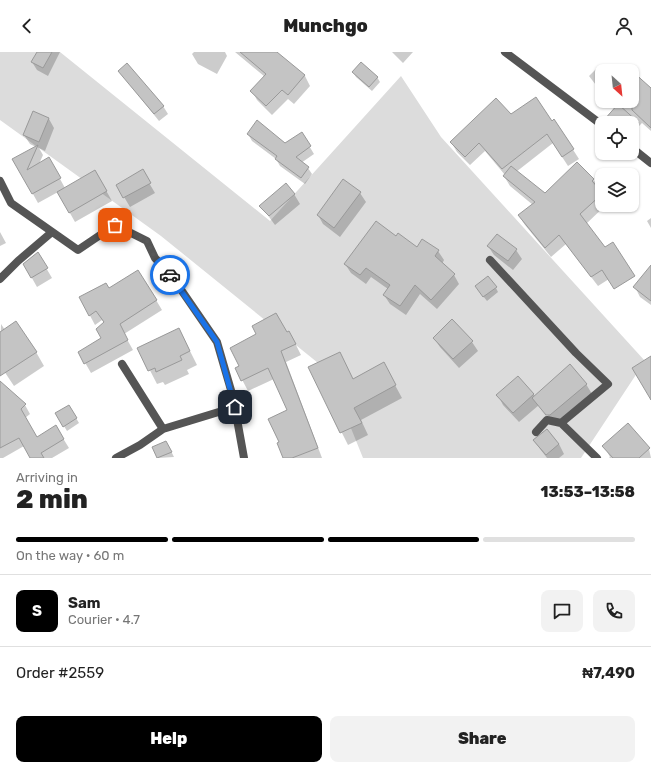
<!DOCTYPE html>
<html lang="en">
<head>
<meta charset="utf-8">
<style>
	:root { --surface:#fff; --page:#f2f2f2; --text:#222; --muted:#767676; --line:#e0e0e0; --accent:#000 }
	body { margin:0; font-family:Rubik,sans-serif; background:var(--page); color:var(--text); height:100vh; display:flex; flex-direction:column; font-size:15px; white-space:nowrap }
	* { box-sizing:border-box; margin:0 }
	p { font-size:13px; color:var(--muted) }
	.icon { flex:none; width:22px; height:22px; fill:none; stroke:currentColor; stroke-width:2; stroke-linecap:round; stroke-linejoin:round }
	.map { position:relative; height:406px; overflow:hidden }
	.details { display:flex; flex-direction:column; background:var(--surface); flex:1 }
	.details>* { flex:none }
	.needle { width:26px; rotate:153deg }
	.buttons { position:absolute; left:595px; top:12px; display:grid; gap:8px }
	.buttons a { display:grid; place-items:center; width:44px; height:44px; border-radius:8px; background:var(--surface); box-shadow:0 1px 3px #0004; font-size:20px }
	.pin { position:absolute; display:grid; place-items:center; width:34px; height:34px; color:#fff; margin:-17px; border-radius:8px; box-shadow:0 2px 6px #0006 }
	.courier { position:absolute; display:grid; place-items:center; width:40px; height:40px; margin:-20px; border:3px solid #1a73e8; border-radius:50%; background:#fff; color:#222; box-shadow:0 1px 5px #0007 }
	.head em { font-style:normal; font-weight:800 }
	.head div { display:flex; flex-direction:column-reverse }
	.head { display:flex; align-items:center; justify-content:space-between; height:68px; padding:0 16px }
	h1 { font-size:26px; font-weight:800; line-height:30px }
	.bar { display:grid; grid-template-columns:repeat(4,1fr); gap:6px 4px; align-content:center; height:48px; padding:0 16px }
	.bar i { height:5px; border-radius:3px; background:var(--line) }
	.bar .current { background:var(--accent) }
	.bar p { grid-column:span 4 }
	.line { display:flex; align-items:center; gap:10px; padding:0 16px; border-top:1px solid var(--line) }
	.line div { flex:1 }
	.round { display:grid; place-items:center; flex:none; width:42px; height:42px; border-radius:8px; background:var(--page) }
	.primary-button { display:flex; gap:8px; margin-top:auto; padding:8px 16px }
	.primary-button a { flex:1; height:46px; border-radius:8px; background:var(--accent); color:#fff; font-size:16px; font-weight:800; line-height:46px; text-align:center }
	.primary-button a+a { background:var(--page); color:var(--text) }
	header { display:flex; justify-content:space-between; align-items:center; height:52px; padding:0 16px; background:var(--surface); font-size:18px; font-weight:800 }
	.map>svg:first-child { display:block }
	.green { fill:#dcdcdc }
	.shadow { fill:#0003 }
	.building { fill:#c4c4c4; stroke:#999 }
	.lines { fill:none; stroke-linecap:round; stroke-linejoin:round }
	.street { stroke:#555; stroke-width:8 }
	.done { stroke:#595959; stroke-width:4; stroke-dasharray:0 7.2 }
	.route { stroke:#1a73e8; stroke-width:5 }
</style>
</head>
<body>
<header><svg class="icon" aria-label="back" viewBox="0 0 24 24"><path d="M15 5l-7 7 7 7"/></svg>Munchgo<svg class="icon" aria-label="person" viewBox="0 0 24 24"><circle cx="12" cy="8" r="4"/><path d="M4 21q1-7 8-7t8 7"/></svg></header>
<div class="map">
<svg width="651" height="406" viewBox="0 0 651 406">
	<rect width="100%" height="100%" fill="#fff"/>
	<path class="green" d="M0,0H60L270,169L401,24L441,85L645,309L581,406H363L328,319L161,184L0,68Z"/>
	<path class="shadow" d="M38,0H60L48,24L37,18L32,10Z
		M194,0H225L227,4L217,22L198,12L192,2Z
		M235,0H276L305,24L310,34L294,52L288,47L272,63L257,48L252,39L265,25Z
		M392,0H413L403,11Z
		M599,14L603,19L602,41L589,24Z
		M119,19L163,54L168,62L159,69Z
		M353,20L377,25L380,30L372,39L356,25Z
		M632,30L651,38V79L642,71L632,81V71H610L616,56L610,49H632Z
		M511,63L551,70L554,68L579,107L568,114L553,91L516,120L545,143L593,127L602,141V153H606L586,172L605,197L609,227L598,234L566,192L551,205L525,173L519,164L533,153L510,134L504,124L505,123L485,99L470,113L457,100L451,90Z
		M49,67L54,76L45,99L39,96L43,103L39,112L49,107L65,136L95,119L112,149L75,170L58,140L38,151L14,108L36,95L30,92L24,83Z
		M248,82L285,92L302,82L314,102L301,111L308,116L312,122L305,132L280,114L276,107L252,89Z
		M142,119L155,141L130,155L117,133Z
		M344,128L360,141L366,150L340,185L323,172L318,163Z
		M294,142L300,152L275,173L261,154Z
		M651,166V176L647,169Z
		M0,180L6,191L0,194Z
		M396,185L417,196L438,199L444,208L442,212L454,223L459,232L437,257L420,242L406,263L390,252L384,243L388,237L371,225L366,232L351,221L345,212Z
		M488,194L516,198L522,207L513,218L494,203Z
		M38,202L52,226L37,235L24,212Z
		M651,216V253L640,245L635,235Z
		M496,236L498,240L487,249L479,239Z
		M108,237L156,248L162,258L124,282L133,298L91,321L79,300L103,287L104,271L102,268L95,273L80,245Z
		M1,272L5,278L36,300L44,314L14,334L0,313Z
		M179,277L197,313L187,318L189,322L165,333L163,330L157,332L139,297Z
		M286,282L295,291L301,303L286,310L322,406H284L288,358L274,327L248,339L236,316Z
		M434,286L472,290L478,299L459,316L440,295Z
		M339,301L353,328L383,311L402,346L361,368L368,383L348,393L309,315Z
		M518,325L535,344L586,332L592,342L556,372H553L538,355L549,367L550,366L539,353L519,370L503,353L498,343Z
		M0,331L25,353L30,362L25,366L36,386L56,375L69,396L52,406H31L24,394L3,406H0Z
		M69,354L79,371L67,379L56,361Z
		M534,389L559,392L564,402L559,406H547Z
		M604,394L649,397L651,406H609L610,405Z
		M169,395L174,405L158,406L153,396Z"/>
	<path class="building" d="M37,0H52L43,16L31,10Z
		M240,0H277L305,23L288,43L282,38L266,54L250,39L266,22Z
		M361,10L378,25L369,35L352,20Z
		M127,11L164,54L154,62L118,19Z
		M632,19L651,36V76L632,58Z
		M536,45L552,69L554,67L574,97L562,105L547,82L502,117L479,91L465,105L450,90L496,46L511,62Z
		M618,52L639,71H607L604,68Z
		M33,59L49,66L39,90L23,83Z
		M257,68L285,91L302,80L311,94L296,105L309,115L301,126L275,107L277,104L247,82Z
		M38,93L27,118L49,105L61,126L32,142L12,107Z
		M577,110L594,127L592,129L602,140V142L580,162L605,195L613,190L635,224L614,237L602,218L591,225L559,183L545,196L518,163L535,150L503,124L511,114L545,141Z
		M143,117L151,131L123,146L116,133Z
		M95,118L107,139L69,161L57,140Z
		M343,127L361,140L334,176L317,163Z
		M286,131L295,142L269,164L259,154Z
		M376,169L396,184L398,181L417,195L422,187L439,198L435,204L455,222L431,248L415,233L400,254L383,243L390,233L366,216L360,223L344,212Z
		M497,182L517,197L508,209L487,194Z
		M38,200L48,216L31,226L23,212Z
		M651,213V249L633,235Z
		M138,218L157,248L120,272L128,288L84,312L78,300L101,286L96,277L104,270L96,259L89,264L79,245L106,231L109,236Z
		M488,224L497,235L483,245L475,234Z
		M276,261L287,280L289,279L296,292L281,299L318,396L292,406H283L277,391L279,390L268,367L287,358L268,316L241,329L235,316L239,314L230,296L256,282L252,274Z
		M452,267L473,289L453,307L433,286Z
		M16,269L37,300L0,324V280Z
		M179,276L190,299L180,304L182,308L156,320L155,316L148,319L137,296Z
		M340,300L353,327L384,310L396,333L354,356L362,371L340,381L308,315Z
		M651,304V348L632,316Z
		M570,312L587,332L550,363H546L532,346Z
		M518,324L534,342L513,361L496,343Z
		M0,329L26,352L21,357L37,385L56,373L64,387L41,401L44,406H30L19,386L0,396Z
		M69,353L77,366L63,375L55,361Z
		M628,371L650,396L639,406H613L602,394Z
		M547,377L559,392L546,403L533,388Z
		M166,389L172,400L157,406L152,395Z"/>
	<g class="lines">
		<path class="street" d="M505,0L602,73
			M632,96L651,111
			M0,129L11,151L78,198L115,173L147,189L155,206L173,226L217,290L233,345L244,406
			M490,208L576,301L608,332L561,371L547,368L536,380
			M0,227L18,209L52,180
			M122,312L163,377
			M561,371L597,406
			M116,406L140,393L163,377L235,355"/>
	</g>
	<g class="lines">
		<path class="done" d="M115,173L147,189L155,206L170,223"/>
		<path class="route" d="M170,223L217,290L235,355"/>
	</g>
</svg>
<div class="buttons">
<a><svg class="needle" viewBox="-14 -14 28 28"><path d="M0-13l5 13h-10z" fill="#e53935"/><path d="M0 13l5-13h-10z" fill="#767676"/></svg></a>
<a><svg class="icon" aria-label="locate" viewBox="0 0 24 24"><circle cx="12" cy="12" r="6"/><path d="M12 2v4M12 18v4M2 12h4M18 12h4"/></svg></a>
<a><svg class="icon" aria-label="layers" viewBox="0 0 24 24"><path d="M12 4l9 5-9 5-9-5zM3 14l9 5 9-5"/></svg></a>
</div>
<div class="pin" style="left:115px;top:173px;background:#ea580c"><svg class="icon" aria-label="bag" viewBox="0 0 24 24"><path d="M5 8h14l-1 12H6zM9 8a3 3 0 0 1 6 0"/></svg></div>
<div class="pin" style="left:235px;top:355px;background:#1f2937"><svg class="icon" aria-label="home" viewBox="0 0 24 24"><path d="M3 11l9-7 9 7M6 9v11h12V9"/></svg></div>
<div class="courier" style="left:170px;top:223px"><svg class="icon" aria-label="car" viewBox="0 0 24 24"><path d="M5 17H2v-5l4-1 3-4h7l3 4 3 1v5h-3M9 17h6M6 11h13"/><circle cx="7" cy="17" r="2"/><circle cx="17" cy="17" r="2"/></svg></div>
</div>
<section class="details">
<div class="head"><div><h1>2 min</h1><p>Arriving in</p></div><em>13:53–13:58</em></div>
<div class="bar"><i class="current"></i><i class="current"></i><i class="current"></i><i></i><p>On the way · 60 m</p></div>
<div class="line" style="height:72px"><b class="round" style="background:var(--accent);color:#fff">S</b><div><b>Sam</b><p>Courier · 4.7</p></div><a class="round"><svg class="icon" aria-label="chat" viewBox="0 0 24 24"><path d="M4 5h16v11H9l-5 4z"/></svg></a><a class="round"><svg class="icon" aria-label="phone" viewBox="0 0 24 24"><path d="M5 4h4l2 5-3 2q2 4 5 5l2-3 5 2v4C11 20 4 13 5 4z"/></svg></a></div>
<div class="line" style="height:52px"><div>Order #2559</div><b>₦7,490</b></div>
<div class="primary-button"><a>Help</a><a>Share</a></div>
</section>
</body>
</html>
